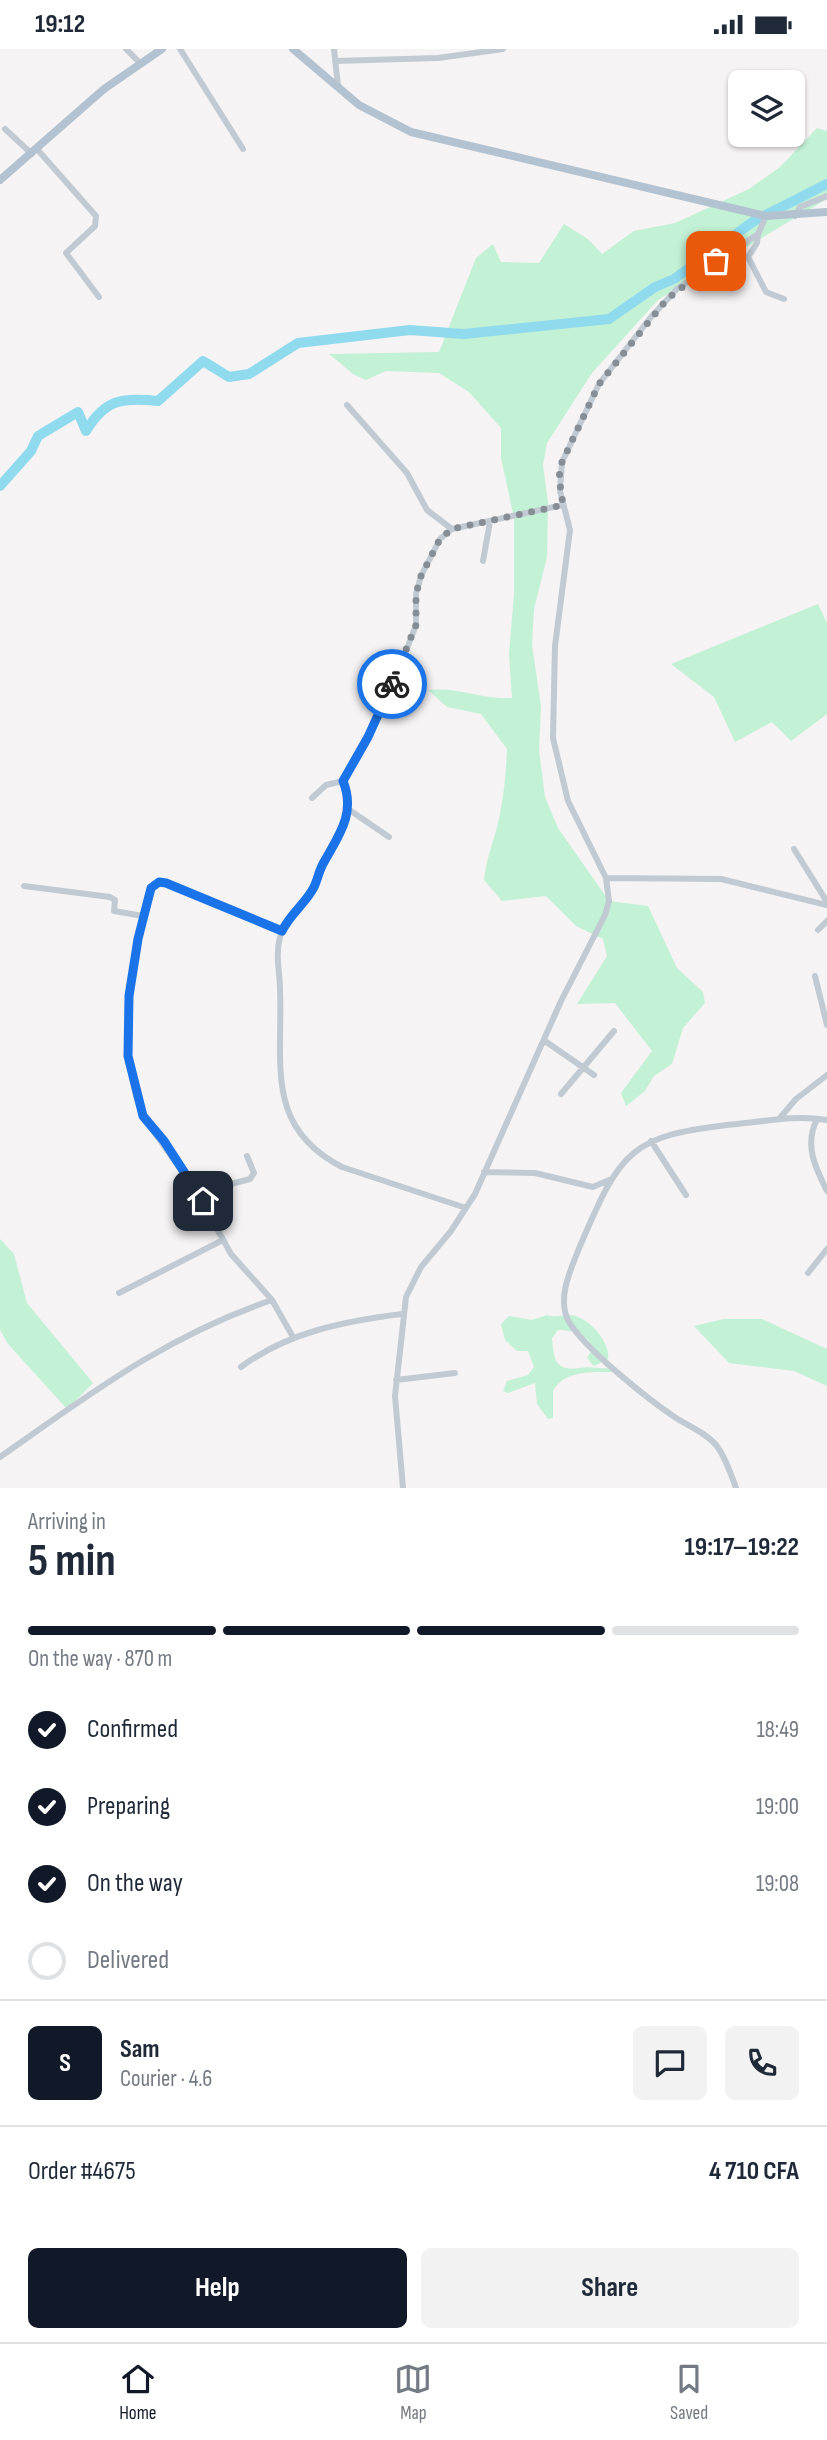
<!DOCTYPE html>
<html lang="en">
<head>
<meta charset="utf-8">
<style>
	:root { --surface:#fff; --page:#f2f2f3; --text:#1f2937; --muted:#747a83; --line:#e0e1e3; --accent:#111827 }
	body { margin:0; font-family:"Sofia Sans Condensed",sans-serif; background:var(--page); color:var(--text); height:100vh; display:flex; flex-direction:column; font-size:26px; white-space:nowrap }
	* { box-sizing:border-box; margin:0 }
	p { font-size:23px; color:var(--muted) }
	.icon { flex:none; width:38px; height:38px; fill:none; stroke:currentColor; stroke-width:2; stroke-linecap:round; stroke-linejoin:round }
	.map { position:relative; height:1439px; overflow:hidden }
	.sheet { display:flex; flex-direction:column; background:var(--surface); flex:1 }
	.sheet>* { flex:none }
	.fabs { position:absolute; left:728px; top:21px; display:grid; gap:14px }
	.fabs a { display:grid; place-items:center; width:77px; height:77px; border-radius:10px; background:var(--surface); box-shadow:0 2px 5px #0004; font-size:35px }
	.pin { position:absolute; display:grid; place-items:center; width:60px; height:60px; color:#fff; margin:-30px; border-radius:14px; box-shadow:0 4px 10px #0006 }
	.courier { position:absolute; display:grid; place-items:center; width:70px; height:70px; margin:-35px; border:5px solid #1a73e8; border-radius:50%; background:#fff; color:#222; box-shadow:0 2px 9px #0007 }
	.overview em { font-style:normal; font-weight:700 }
	.overview div { display:flex; flex-direction:column-reverse }
	.overview { display:flex; align-items:center; justify-content:space-between; height:119px; padding:0 28px }
	h1 { font-size:46px; font-weight:700; line-height:52px }
	.bar { display:grid; grid-template-columns:repeat(4,1fr); gap:10px 7px; align-content:center; height:84px; padding:0 28px }
	.bar i { height:9px; border-radius:5px; background:var(--line) }
	.bar .on { background:var(--accent) }
	.bar p { grid-column:span 4 }
	.line { display:flex; align-items:center; gap:18px; padding:0 28px; border-top:2px solid var(--line) }
	.line div { flex:1 }
	.round { display:grid; place-items:center; flex:none; width:74px; height:74px; border-radius:10px; background:var(--page) }
	ol { padding:0 28px; list-style:none }
	li { display:flex; align-items:center; gap:21px; height:77px }
	li p { margin-inline-start:auto }
	li .icon { padding:7px; border-radius:50%; background:var(--accent); color:#fff; stroke-width:4 }
	li:last-child { color:var(--muted) }
	li i { width:38px; height:38px; border:4px solid var(--line); border-radius:50% }
	.primary-button { display:flex; gap:14px; margin-top:auto; padding:14px 28px }
	.primary-button a { flex:1; height:80px; border-radius:10px; background:var(--accent); color:#fff; font-size:28px; font-weight:700; line-height:80px; text-align:center }
	.primary-button a+a { background:var(--page); color:var(--text) }
	.status { display:flex; justify-content:space-between; align-items:center; height:49px; padding:0 35px; background:var(--surface); direction:ltr }
	.status svg { height:19px; fill:currentColor }
	.tabs { display:flex; justify-content:space-around; align-items:center; height:98px; border-top:2px solid var(--line); background:var(--surface); font-size:19px; color:var(--muted) }
	.tabs a { display:grid; justify-items:center; gap:4px }
	.tabs .on { color:var(--accent) }
	.map>svg:first-child { display:block }
	.green { fill:#c3f1d5 }
	.lines { fill:none; stroke-linecap:round; stroke-linejoin:round }
	.river { stroke:#90daee; stroke-width:10 }
	.minor { stroke:#c1cad2; stroke-width:6 }
	.major { stroke:#b3c2d1; stroke-width:8 }
	.done { stroke:#868d94; stroke-width:7; stroke-dasharray:0 12.6 }
	.route { stroke:#1a73e8; stroke-width:9 }
</style>
</head>
<body>
<div class="status"><b>19:12</b><svg viewBox="0 0 49 12"><path d="M0 12V9h3v3zM5 12V6h3v6zM10 12V3h3v9zM15 12V0h3v12zM26 1h20v11H26zM47 4h2v5h-2z"/></svg></div>
<div class="map">
<svg width="827" height="1439" viewBox="0 0 827 1439">
	<rect width="100%" height="100%" fill="#f5f3f3"/>
	<path class="green" d="M817,79L827,82V150L658,251L592,324L547,394L543,416L548,454L547,508L534,560L532,596L541,657L539,701L545,748L558,779L609,852L648,857L677,919L703,943L705,954L683,979L672,1015L654,1027L645,1042L626,1057L621,1044L652,1002L615,954L577,955L607,907L603,890L576,877L546,847L502,852L484,831C486,813 491,799 496,782C503,756 506,727 507,700L481,665L447,658L428,641C460,638 482,651 512,649L509,605L514,545V469L501,409V379L469,343L439,324L386,322L366,331L353,325L329,305L439,303L476,209L493,195L501,213L539,214L564,175L588,190L602,205L634,182L675,174L749,140L780,118Z
		M818,555L827,574V665L791,692L772,673L735,693L714,648L671,615Z
		M0,1190L14,1205L27,1254L93,1334L67,1360L8,1295L0,1281Z
		M547,1266C556,1269 561,1266 569,1266C587,1266 611,1293 608,1310L594,1317L587,1309L593,1299C588,1285 571,1281 558,1281L552,1289C554,1312 555,1322 580,1319C590,1317 599,1320 609,1319L614,1323C593,1323 564,1321 553,1342V1369L548,1370L537,1355L535,1334L508,1344L503,1342L507,1332L528,1326L534,1318L528,1302H517L505,1291L501,1275L509,1267L532,1271Z
		M724,1270H762L827,1300V1337L794,1322L729,1314L694,1277Z"/>
	<g class="lines">
		<path class="river" d="M0,437L31,402L38,387L78,363L86,382C105,350 123,348 158,352L203,312L229,328L249,325L298,294L410,281L464,285L609,270L655,238L674,230L754,172L827,135"/>
		<path class="minor" d="M126,0L139,13
			M180,0L243,100
			M334,0L338,37
			M335,12L438,9L503,0
			M5,80L32,105
			M37,100L96,167L95,177L66,204L99,248
			M795,167L800,158L827,147
			M758,185L757,194L748,208L766,243L784,250
			M347,356L407,424L427,461L452,480
			M483,512L490,473
			M312,749L326,736L343,732
			M348,760L389,788
			M794,800L827,853
			M606,829L721,830L827,856
			M24,837L110,848L115,851L114,862L143,867
			M818,881L827,872
			M282,882L166,834L154,835L138,890L129,947L128,1007L136,1047L143,1067L197,1144L231,1205L272,1251L293,1288
			M815,927L827,976
			M545,992L594,1026
			M561,1045L614,982
			M779,1070L796,1050L827,1026
			M817,1070C804,1096 815,1118 827,1142
			M651,1092L686,1146
			M484,1123L535,1124L593,1138L609,1131
			M197,1144L250,1130L254,1124L247,1107
			M466,1159L342,1118C264,1078 283,1014 280,941C280,923 275,907 280,888C286,868 302,857 313,840C318,833 318,823 322,816C337,787 357,766 343,732L368,688L400,618L416,576V545L421,527L440,490L452,480L563,456
			M808,1224L827,1200
			M119,1244L223,1191
			M241,1318C288,1283 345,1272 402,1265
			M396,1331L455,1324
			M0,1408C90,1345 166,1287 272,1251
			M403,1439L395,1347L406,1248L421,1218L451,1182L475,1145L561,952L605,866L609,852L606,829L568,752L553,689L555,597L570,481L560,442L562,413L599,335L651,268L677,240L758,185L766,167
			M736,1439C731,1425 725,1407 716,1396C706,1384 689,1377 676,1369C649,1351 585,1300 569,1273C556,1250 571,1220 580,1197C621,1101 630,1086 737,1075C767,1072 797,1066 827,1071"/>
		<path class="major" d="M293,0L359,56L411,83L766,167L827,163
			M0,131L104,40L162,0"/>
	</g>
	<g class="lines">
		<path class="done" d="M392,635L416,576V545L421,527L440,490L452,480L563,456L559,428L562,413L599,335L667,250L716,212"/>
		<path class="route" d="M203,1152L164,1092L143,1067L128,1007L129,947L138,890L151,839L159,833L166,834L282,882C290,865 306,854 314,838C318,830 319,821 324,813C339,786 356,764 343,732L368,688L392,635"/>
	</g>
</svg>
<div class="fabs">
<a><svg class="icon" aria-label="layers" viewBox="0 0 24 24"><path d="M12 4l9 5-9 5-9-5zM3 14l9 5 9-5"/></svg></a>
</div>
<div class="pin" style="left:716px;top:212px;background:#ea580c"><svg class="icon" aria-label="bag" viewBox="0 0 24 24"><path d="M5 8h14l-1 12H6zM9 8a3 3 0 0 1 6 0"/></svg></div>
<div class="pin" style="left:203px;top:1152px;background:#1f2937"><svg class="icon" aria-label="home" viewBox="0 0 24 24"><path d="M3 11l9-7 9 7M6 9v11h12V9"/></svg></div>
<div class="courier" style="left:392px;top:635px"><svg class="icon" aria-label="bike" viewBox="0 0 24 24"><circle cx="6" cy="16" r="4"/><circle cx="18" cy="16" r="4"/><path d="M6 16l4-8h5l3 8M10 8l3 8H6M13 5h3"/></svg></div>
</div>
<section class="sheet">
<div class="overview"><div><h1>5 min</h1><p>Arriving in</p></div><em>19:17–19:22</em></div>
<div class="bar"><i class="on"></i><i class="on"></i><i class="on"></i><i></i><p>On the way · 870 m</p></div>
<ol>
<li><svg class="icon" aria-label="check" viewBox="0 0 24 24"><path d="M5 12l5 5 9-10"/></svg>Confirmed<p>18:49</p></li>
<li><svg class="icon" aria-label="check" viewBox="0 0 24 24"><path d="M5 12l5 5 9-10"/></svg>Preparing<p>19:00</p></li>
<li><svg class="icon" aria-label="check" viewBox="0 0 24 24"><path d="M5 12l5 5 9-10"/></svg>On the way<p>19:08</p></li>
<li><i></i>Delivered</li>
</ol>
<div class="line" style="height:126px"><b class="round" style="background:var(--accent);color:#fff">S</b><div><b>Sam</b><p>Courier · 4.6</p></div><a class="round"><svg class="icon" aria-label="chat" viewBox="0 0 24 24"><path d="M4 5h16v11H9l-5 4z"/></svg></a><a class="round"><svg class="icon" aria-label="phone" viewBox="0 0 24 24"><path d="M5 4h4l2 5-3 2q2 4 5 5l2-3 5 2v4C11 20 4 13 5 4z"/></svg></a></div>
<div class="line" style="height:91px"><div>Order #4675</div><b>4 710 CFA</b></div>
<div class="primary-button"><a>Help</a><a>Share</a></div>
</section>
<nav class="tabs">
<a class="on"><svg class="icon" aria-label="home" viewBox="0 0 24 24"><path d="M3 11l9-7 9 7M6 9v11h12V9"/></svg>Home</a>
<a><svg class="icon" aria-label="map" viewBox="0 0 24 24"><path d="M3 6l6-2 6 2 6-2v14l-6 2-6-2-6 2zM9 4v14M15 6v14"/></svg>Map</a>
<a><svg class="icon" aria-label="saved" viewBox="0 0 24 24"><path d="M7 4h10v16l-5-4-5 4z"/></svg>Saved</a>
</nav>
</body>
</html>
